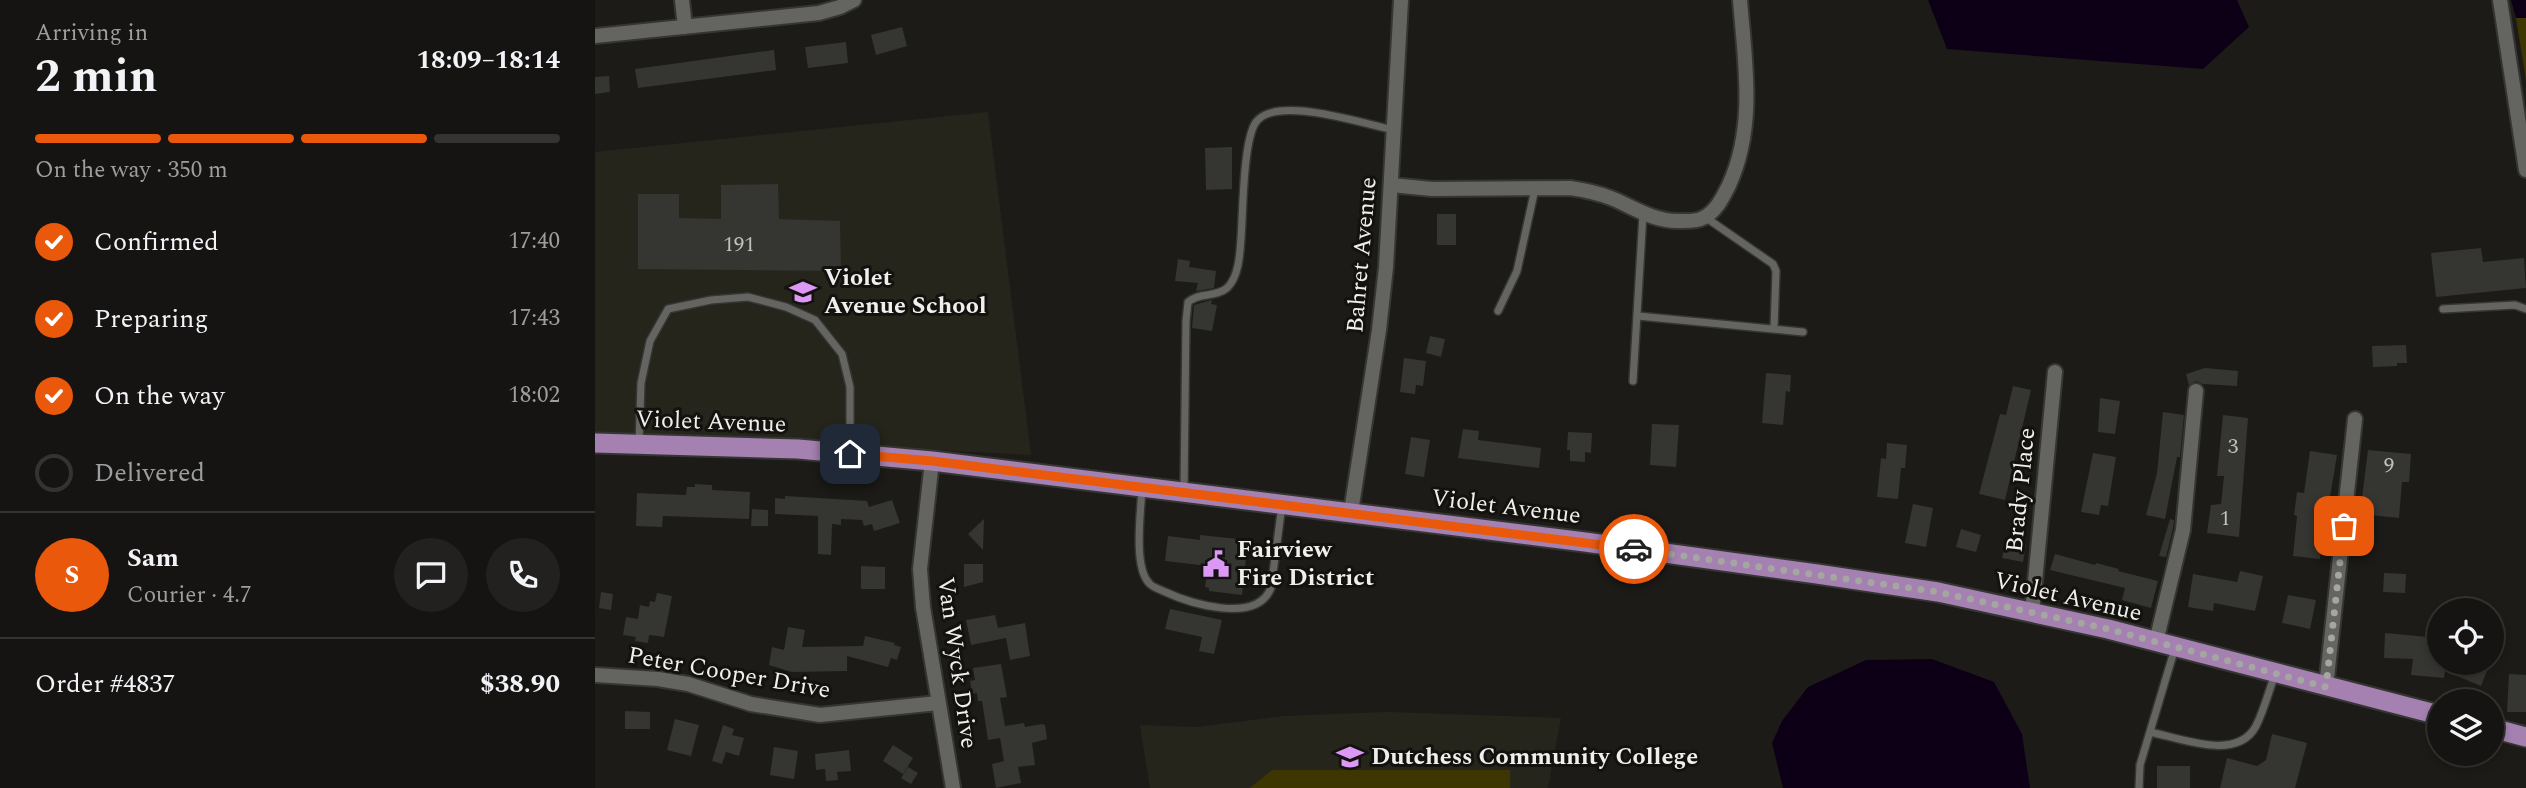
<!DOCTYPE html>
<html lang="en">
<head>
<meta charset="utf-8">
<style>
	:root { --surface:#151412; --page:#222120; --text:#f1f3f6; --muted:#9d9e9f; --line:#343332; --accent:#ea580c }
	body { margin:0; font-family:Spectral,serif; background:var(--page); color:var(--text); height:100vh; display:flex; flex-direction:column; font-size:26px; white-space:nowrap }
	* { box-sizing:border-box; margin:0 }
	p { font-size:23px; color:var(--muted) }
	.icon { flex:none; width:38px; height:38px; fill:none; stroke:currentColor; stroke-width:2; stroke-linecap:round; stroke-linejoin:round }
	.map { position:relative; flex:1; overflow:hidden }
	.panel { display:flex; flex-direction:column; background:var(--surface); width:595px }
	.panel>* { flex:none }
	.fabs { position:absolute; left:1832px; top:598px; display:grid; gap:14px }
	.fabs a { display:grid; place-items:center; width:77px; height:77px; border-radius:50%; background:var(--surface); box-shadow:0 4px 10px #0003,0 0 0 2px var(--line); font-size:35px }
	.pin { position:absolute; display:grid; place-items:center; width:60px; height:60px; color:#fff; margin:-30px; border-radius:14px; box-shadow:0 4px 10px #0006 }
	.courier { position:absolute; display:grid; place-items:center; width:70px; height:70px; margin:-35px; border:5px solid #ea580c; border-radius:50%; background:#fff; color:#222; box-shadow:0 2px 9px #0007 }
	.head em { font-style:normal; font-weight:700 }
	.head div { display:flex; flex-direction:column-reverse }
	.head { display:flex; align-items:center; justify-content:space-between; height:119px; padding:0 35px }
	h1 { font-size:46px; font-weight:700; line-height:52px }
	.bar { display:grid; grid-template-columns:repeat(4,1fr); gap:10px 7px; align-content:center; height:84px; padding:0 35px }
	.bar i { height:9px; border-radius:5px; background:var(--line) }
	.bar .current { background:var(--accent) }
	.bar p { grid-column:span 4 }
	.line { display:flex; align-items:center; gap:18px; padding:0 35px; border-top:2px solid var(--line) }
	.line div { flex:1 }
	.round { display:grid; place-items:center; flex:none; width:74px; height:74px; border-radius:37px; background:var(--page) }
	ol { padding:0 35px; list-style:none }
	li { display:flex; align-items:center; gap:21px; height:77px }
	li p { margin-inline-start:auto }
	li .icon { padding:7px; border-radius:50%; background:var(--accent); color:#fff; stroke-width:4 }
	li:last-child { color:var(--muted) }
	li i { width:38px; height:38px; border:4px solid var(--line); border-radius:50% }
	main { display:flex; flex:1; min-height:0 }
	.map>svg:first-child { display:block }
	.built { fill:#26251c }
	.green { fill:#3e3600 }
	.water { fill:#0d0016 }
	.building { fill:#353531 }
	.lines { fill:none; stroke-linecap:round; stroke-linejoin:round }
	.service-casing { stroke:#353533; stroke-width:10 }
	.minor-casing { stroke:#353533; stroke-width:18 }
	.primary-casing { stroke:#353533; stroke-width:23 }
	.service { stroke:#646460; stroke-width:7 }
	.minor { stroke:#646460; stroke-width:14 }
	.primary { stroke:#a481b0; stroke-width:19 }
	.done { stroke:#a5a5a2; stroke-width:7; stroke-dasharray:0 12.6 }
	.route { stroke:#ea580c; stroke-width:9 }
	.labels { text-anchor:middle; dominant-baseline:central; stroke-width:6; stroke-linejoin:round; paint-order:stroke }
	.number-label { font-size:21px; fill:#c0c0be }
	.street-label { font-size:24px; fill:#efefed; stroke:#13120f }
	.poi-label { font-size:24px; font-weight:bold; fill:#efefed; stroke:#13120f; text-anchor:start }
</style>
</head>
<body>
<main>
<section class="panel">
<div class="head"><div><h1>2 min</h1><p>Arriving in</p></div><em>18:09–18:14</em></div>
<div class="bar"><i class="current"></i><i class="current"></i><i class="current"></i><i></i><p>On the way · 350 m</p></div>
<ol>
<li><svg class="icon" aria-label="check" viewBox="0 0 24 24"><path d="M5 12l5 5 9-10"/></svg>Confirmed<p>17:40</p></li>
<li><svg class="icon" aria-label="check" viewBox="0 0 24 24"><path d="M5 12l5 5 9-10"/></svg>Preparing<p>17:43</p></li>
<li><svg class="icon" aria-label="check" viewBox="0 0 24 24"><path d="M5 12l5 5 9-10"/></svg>On the way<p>18:02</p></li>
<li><i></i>Delivered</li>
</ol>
<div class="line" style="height:126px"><b class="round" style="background:var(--accent);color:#fff">S</b><div><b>Sam</b><p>Courier · 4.7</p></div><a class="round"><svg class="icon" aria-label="chat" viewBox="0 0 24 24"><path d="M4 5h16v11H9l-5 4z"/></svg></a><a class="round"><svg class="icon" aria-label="phone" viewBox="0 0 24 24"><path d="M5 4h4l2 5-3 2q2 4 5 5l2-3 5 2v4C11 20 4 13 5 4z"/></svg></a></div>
<div class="line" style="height:91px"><div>Order #4837</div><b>$38.90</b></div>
</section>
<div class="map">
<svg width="1931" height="788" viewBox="0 0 1931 788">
	<rect width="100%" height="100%" fill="#1c1b18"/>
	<path class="built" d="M393,112L436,455L0,432V152Z
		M792,712L966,718L953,788H555L545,725L601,727L690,716Z"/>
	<path class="green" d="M1921,18H1931V80Z
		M677,770H915V788H655Z"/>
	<path class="water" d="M1333,0H1642L1654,27L1608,69L1352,49Z
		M1916,0H1931V18H1921Z
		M1337,659L1399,682L1427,734L1435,788H1188L1177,743L1187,721L1213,687L1271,660Z"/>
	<path class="building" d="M307,27L312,46L281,55L276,35Z
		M251,42L253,63L213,68L210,47Z
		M179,50L181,70L43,88L40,69Z
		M14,76L15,92L0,94V77Z
		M637,147V189L611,190L610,148Z
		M183,184L184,219L245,221L246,271L43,269V194H84V218L126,219V185Z
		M842,214H861V245H842Z
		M1886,248L1888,262L1929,258L1931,288L1841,297L1836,253Z
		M583,259L595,261L594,267L621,271L619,288L601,291L603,283L580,281Z
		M617,300L616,304L622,305L617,331L597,328L599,305Z
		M835,336L850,339L846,357L831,353Z
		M1811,345L1812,363H1802V366L1778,367L1777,346Z
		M809,358L831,361L828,386L821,385L820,394L805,392Z
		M1610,368L1643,371L1642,386L1608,384L1601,381L1594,385L1591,374Z
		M1171,373L1196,375L1195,392L1191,391L1188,425L1167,423Z
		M1418,386L1436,390L1410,500L1384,494L1405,414L1411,415Z
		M1505,398L1525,401L1520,434L1503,432Z
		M1568,412L1589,415L1585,457H1582L1570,519L1551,515L1562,473Z
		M1628,415L1653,418L1644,537L1612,533L1616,505L1626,504L1629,476H1622Z
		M1057,424L1084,425L1081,467L1055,465Z
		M868,429L884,431L883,440L946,448L944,468L863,458Z
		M973,432L997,433L996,453L990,452V462L975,461V450H972Z
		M816,437L835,440L829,477L810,474Z
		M1292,443L1312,445L1310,468H1306L1303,499L1282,497L1286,458L1291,459Z
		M1773,450L1816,454L1814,482H1807L1804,518L1765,514Z
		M1715,451L1742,455L1731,521L1729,520L1725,559L1698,556L1702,516L1699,515L1702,492L1709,493Z
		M1498,453L1521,457L1513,506L1506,505L1504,515L1486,512Z
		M100,484L117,485V490L155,492L154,519L68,516L67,527L41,526L42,493L91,495L92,487H100Z
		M190,496L272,501L274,507L297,500L305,523L279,531L277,524L269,526L267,520L246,519V525L237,524L236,555L223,554V516L180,514V498L190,499Z
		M1318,504L1338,508L1331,547L1310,543Z
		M157,509L173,510V526H156Z
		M389,519L388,550L373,534Z
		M1575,519L1579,520L1578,528L1571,557L1564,556Z
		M1366,529L1386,535L1381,552L1361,547Z
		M605,535L653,540L647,595L614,591V588L610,587L613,566L570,561L573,536L605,540Z
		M1411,541L1431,545L1428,562L1407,558Z
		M1460,554L1500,565L1501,563L1524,569L1523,571L1563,581L1556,608L1527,600L1530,588L1455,570Z
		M369,564H388V582L369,587Z
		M266,566L290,567V589H266Z
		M1645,571L1668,576L1660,611L1619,603L1618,611L1593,607L1598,574L1642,582Z
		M1789,573L1811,574L1810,593L1788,592Z
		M6,592L18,594L16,610L4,608Z
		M62,593L77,596L69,637L54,635L53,643L40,641L41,637L28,635L31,617L43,619L45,605L54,607L55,601L60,602Z
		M1693,595L1721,600L1715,629L1687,623Z
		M575,609L627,620L619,654L604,651L607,637L570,629Z
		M400,615L403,628L430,623L435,656L415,660L411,638L376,645L371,620Z
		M193,627L210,630L207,647L268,646L270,636L300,643L299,645L306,647L302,660L296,658L293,667L252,656V671L197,672L174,665L177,647L189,650Z
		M1790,633L1844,638V663H1895L1886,686L1850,671L1849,678L1816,675L1818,659L1789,658Z
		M406,664L412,697L405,698L410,726L429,723L430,727L447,724L450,725L452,739L437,743L440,765L423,767L426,783L401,788L397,764L409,761L405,738L393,740L387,701H383L382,693L377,694L375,681L380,680L378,668Z
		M1914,674L1931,675V712H1912Z
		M30,711L55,712V729H30Z
		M80,719L104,725L96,756L72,750Z
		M128,725L139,729L137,735L149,738L144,756L131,752L127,764L117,761Z
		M1677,734L1712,743L1700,788H1625L1632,758L1662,766L1671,760Z
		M298,745L318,758L308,774L288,761Z
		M179,747L203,751L199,779L175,775Z
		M254,750L256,771L242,772L243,780L231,781L230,769L221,770L220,754Z
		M1562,766H1595V788H1562Z
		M313,767L323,773L316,784L306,778Z"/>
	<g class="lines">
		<defs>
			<path id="service" d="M1110,217L1178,264L1181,271L1179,329
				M1848,309L1920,305L1931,309
				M903,311L922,271L940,189
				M1043,316L1208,332
				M1038,381L1048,214
				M44,444L46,383L55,341L73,309L116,300L153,297L191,307L220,320L247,354L255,387V453
				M547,488C546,511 538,566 554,583C557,587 564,589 568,591C594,603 661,625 676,588L687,505
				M589,491L591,321L593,302C604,292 620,298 632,288C644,277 645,253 646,238C648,213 648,140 661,122C682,94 771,125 800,130
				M1555,732C1585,738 1642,762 1661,726C1669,710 1674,691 1680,674
				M1544,788L1545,765L1580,648"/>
			<path id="minor" d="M87,0L90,27
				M1905,0L1931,170
				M0,36L224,13L245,7L259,0
				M796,185L837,189L975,188C989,190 1003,193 1016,198C1038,207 1058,221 1082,221C1089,221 1101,222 1108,218C1121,212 1128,197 1134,185C1161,126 1150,63 1145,0
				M337,461L325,569L328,607L358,788
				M756,512L784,330L791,267L806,0
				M1437,613L1460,372
				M1561,642L1588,530L1601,391
				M0,675L63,679L93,684L156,704L225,715L343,703
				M1731,687L1760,419"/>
			<path id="primary" d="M0,443L203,449L337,461L990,542L1222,574L1343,592L1513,629L1844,715
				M1897,728L1931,737"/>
		</defs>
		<use href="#service" class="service-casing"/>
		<use href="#minor" class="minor-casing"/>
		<use href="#primary" class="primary-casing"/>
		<use href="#service" class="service"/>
		<use href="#minor" class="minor"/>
		<use href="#primary" class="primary"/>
	</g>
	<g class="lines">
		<path class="done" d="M1039,549L1343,592L1513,629L1731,687L1749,526"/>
		<path class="route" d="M255,454L337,461L1039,549"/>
	</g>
	<defs>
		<symbol id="school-bare" viewBox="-9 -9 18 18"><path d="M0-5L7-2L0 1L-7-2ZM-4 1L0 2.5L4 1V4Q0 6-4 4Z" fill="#db99f5" stroke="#13120f" stroke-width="2.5" paint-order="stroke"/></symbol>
		<symbol id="civic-bare" viewBox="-9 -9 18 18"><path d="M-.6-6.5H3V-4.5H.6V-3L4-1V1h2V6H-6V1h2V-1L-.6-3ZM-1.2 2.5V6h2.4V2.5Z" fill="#db99f5" stroke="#13120f" stroke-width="2.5" paint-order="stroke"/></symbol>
		<symbol id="university-bare" viewBox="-9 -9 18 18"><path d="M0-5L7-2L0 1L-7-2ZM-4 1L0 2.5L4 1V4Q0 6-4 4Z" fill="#db99f5" stroke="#13120f" stroke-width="2.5" paint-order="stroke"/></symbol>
	</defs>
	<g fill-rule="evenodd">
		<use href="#school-bare" x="189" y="273" width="38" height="38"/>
		<use href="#civic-bare" x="602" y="545" width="38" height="38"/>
		<use href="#university-bare" x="736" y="738" width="38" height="38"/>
	</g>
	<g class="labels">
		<g class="number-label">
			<text x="144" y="245">191</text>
			<text x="1638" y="447">3</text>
			<text x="1794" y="466">9</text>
			<text x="1630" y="519">1</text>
		</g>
		<g class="street-label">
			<text transform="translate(767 255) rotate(-85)">Bahret Avenue</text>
			<text transform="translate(116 422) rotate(2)">Violet Avenue</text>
			<text transform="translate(1426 490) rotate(-84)">Brady Place</text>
			<text transform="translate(911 507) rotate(7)">Violet Avenue</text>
			<text transform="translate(1473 597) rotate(13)">Violet Avenue</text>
			<text transform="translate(362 663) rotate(82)">Van Wyck Drive</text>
			<text transform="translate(134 673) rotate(10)">Peter Cooper Drive</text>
		</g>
		<g class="poi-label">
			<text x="229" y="278">Violet<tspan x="229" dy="28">Avenue School</tspan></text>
			<text x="642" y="550">Fairview<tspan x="642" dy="28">Fire District</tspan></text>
			<text x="776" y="757">Dutchess Community College</text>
		</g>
	</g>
</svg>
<div class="fabs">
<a><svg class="icon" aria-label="locate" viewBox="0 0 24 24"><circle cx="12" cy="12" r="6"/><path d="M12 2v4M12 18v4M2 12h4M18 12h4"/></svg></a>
<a><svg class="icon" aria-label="layers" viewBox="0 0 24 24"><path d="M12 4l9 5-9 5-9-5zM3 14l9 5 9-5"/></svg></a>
</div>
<div class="pin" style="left:1749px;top:526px;background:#ea580c"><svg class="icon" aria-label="bag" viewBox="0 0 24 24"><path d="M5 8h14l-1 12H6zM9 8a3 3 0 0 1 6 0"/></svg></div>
<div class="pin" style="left:255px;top:454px;background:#1f2937"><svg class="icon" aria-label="home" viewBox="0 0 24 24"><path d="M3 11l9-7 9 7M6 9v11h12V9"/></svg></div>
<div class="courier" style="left:1039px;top:549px"><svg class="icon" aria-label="car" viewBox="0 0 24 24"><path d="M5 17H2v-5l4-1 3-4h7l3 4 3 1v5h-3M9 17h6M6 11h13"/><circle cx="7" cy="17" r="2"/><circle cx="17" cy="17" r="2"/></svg></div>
</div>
</main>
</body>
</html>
